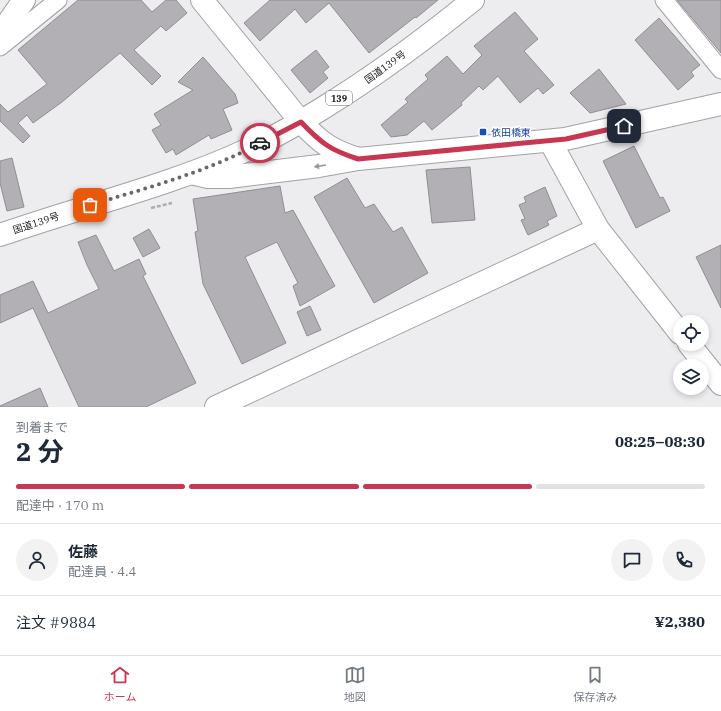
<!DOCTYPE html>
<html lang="ja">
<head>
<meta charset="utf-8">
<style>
	:root { --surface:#fff; --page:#f2f2f3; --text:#1f2937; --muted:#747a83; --line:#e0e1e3; --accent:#c73751 }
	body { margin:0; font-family:"IBM Plex Serif","Noto Sans JP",serif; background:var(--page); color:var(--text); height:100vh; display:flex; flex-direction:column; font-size:15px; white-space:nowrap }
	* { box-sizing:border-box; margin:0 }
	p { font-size:13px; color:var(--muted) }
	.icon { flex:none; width:22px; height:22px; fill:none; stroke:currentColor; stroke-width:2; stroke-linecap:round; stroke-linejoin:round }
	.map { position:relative; height:407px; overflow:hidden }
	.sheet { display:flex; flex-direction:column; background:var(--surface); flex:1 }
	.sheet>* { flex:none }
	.fabs { position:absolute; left:673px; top:315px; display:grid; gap:8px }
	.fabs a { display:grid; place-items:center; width:36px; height:36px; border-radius:50%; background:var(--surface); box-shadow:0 2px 6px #0003; font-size:20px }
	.pin { position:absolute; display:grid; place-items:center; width:34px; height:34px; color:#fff; margin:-17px; border-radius:8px; box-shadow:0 2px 6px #0006 }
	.courier { position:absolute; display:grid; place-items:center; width:40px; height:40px; margin:-20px; border:3px solid #c73751; border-radius:50%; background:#fff; color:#222; box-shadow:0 1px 5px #0007 }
	.head em { font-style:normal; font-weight:700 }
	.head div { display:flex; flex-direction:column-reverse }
	.head { display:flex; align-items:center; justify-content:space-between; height:68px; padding:0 16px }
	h1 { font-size:26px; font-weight:700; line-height:30px }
	.bar { display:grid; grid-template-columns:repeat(4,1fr); gap:6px 4px; align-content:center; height:48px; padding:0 16px }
	.bar i { height:5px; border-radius:3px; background:var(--line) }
	.bar .selected { background:var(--accent) }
	.bar p { grid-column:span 4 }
	.line { display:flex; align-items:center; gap:10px; padding:0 16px; border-top:1px solid var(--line) }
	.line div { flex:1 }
	.round { display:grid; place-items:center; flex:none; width:42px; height:42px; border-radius:21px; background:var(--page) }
	.tab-bar { display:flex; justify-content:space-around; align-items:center; height:56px; border-top:1px solid var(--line); background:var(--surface); font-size:11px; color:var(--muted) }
	.tab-bar a { display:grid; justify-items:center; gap:2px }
	.tab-bar .selected { color:var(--accent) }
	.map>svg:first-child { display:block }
	.building { fill:#b2b0b4; stroke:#908e92 }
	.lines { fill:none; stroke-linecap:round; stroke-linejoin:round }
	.street-casing { stroke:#a3a1a5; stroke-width:19 }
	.secondary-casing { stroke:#a3a1a5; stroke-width:24 }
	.highway-casing { stroke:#a3a1a5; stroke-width:24 }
	.path { stroke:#adacaf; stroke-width:2.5; stroke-dasharray:4 2; stroke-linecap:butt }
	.street { stroke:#fff; stroke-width:17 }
	.secondary { stroke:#fff; stroke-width:22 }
	.highway { stroke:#fff; stroke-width:22 }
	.oneway { fill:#9b9b9c }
	.done { stroke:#68686a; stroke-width:4; stroke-dasharray:0 7.2 }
	.route { stroke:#c73751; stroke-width:5 }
	.transit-dot { fill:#1a4fb4; stroke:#fff; stroke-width:1.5 }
	.labels { text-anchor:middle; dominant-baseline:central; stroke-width:3; stroke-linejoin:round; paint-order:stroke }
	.shield { fill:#fff; stroke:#646464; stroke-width:1 }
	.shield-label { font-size:9px; font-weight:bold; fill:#212122 }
	.street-label { font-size:10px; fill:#212122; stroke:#fff }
	.transit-label { font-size:10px; fill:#164399; stroke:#fff; text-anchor:start }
</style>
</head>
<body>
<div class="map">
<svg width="721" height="407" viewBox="0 0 721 407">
	<rect width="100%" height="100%" fill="#edecef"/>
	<path class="building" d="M78,0H141L152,12L166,0H176L187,13L166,31L161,26L134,50L161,76L152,85L120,53L62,102L33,123L27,115L18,123L30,136L23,143L0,121V104L8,112L47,84L18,50Z
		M270,0H438L416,18L415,17L369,53L329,3L306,23L295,9L260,41L244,23Z
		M677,0H721V53Z
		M515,12L538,39L524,51L554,85L543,94L538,88L520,103L498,76L483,90L479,86L461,103L462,105L432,130L424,121L407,135L391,137L381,125L408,102L405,99L428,79L425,75L447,56L463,74L482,55L474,46Z
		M659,18L700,65L691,72L694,76L678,90L635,40Z
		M316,50L329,67L323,72L328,78L310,93L291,70Z
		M203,57L235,94L238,103L223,109L232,130L211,139L209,135L176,155L173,149L166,153L152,130L161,125L154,114L193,90L178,82Z
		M599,69L626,104L590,113L570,93Z
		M634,146L660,198L663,197L670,211L636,228L603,161Z
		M12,158L24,207L7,211L0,183V161Z
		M470,167L475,220L432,223L426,170Z
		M347,178L365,208L374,204L393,232L402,227L428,273L374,303L314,197Z
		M280,186L285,213L293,210L335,286L300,306L293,286L298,283L277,242L245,257L286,343L242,364L203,284L195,232L198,231L193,199Z
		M545,187L557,216L547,221L549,225L528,235L521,220L525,219L519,205L526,202L524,197Z
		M149,229L160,248L143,257L133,238Z
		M96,235L114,271L139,259L146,274L143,276L196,383L146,407H79L33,308L0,323V295L33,281L48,313L99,289L87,265L78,242Z
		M721,245V308L696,257Z
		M310,306L321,330L307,336L297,312Z
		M40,388L48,407H0V406Z"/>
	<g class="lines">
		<defs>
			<path id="street" d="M664,0L721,70
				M0,47L58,0"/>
			<path id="secondary" d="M202,0L301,122C321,143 330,150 358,159L565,139L721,104
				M550,141L598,229L680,333
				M191,173L208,177H229L319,166L358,159
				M689,344L721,384
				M216,407L598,229"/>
			<path id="highway" d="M0,34L24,0
				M0,235C82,206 170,186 249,149C275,137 299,123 323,108C375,76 425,39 473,0"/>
		</defs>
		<use href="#street" class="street-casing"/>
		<use href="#secondary" class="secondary-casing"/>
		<use href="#highway" class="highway-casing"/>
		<path class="path" d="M151,208L172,203"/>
		<use href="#street" class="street"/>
		<use href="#secondary" class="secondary"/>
		<use href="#highway" class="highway"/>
	</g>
	<defs><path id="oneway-solid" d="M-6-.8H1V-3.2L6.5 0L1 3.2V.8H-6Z"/></defs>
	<use class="oneway" href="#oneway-solid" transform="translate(320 166) rotate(171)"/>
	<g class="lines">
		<path class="done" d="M90,205C147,188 207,172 260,143"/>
		<path class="route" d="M260,143L301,122C321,143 330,150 358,159L566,139L624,126"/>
	</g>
	<rect class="transit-dot" x="479" y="128" width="8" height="8" rx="2"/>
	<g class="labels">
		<rect class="shield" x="326" y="91" width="26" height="14" rx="3"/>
		<g class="shield-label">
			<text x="339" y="98">139</text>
		</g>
		<g class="street-label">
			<text transform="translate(385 67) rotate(-36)">国道139号</text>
			<text transform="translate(36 223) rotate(-18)">国道139号</text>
		</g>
		<g class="transit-label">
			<text x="491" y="132">依田橋東</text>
		</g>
	</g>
</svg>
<div class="fabs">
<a><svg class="icon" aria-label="locate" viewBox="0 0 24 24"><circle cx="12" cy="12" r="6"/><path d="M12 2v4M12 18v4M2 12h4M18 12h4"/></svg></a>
<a><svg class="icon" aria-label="layers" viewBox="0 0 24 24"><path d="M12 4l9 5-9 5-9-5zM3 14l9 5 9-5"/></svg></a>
</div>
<div class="pin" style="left:90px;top:205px;background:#ea580c"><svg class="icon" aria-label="bag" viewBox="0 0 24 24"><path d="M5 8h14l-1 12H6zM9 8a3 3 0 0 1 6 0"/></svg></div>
<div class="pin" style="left:624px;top:126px;background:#1f2937"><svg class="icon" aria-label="home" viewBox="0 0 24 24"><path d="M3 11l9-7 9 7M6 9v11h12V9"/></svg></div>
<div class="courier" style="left:260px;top:143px"><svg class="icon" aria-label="car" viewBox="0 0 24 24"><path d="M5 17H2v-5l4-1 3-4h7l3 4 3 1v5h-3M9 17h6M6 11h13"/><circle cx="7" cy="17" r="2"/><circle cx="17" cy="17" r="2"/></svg></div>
</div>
<section class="sheet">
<div class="head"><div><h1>2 分</h1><p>到着まで</p></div><em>08:25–08:30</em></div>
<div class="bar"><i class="selected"></i><i class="selected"></i><i class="selected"></i><i></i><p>配達中 · 170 m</p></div>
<div class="line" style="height:72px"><a class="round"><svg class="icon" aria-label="person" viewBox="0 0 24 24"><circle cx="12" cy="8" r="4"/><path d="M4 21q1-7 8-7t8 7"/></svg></a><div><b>佐藤</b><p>配達員 · 4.4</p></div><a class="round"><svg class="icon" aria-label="chat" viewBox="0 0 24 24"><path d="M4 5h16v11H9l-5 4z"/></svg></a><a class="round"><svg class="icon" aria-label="phone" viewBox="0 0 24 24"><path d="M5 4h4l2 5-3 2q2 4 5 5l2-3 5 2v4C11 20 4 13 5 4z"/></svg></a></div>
<div class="line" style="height:52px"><div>注文 #9884</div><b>¥2,380</b></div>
</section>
<nav class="tab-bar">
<a class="selected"><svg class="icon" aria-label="home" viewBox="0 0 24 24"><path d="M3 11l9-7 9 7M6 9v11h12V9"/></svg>ホーム</a>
<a><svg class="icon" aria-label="map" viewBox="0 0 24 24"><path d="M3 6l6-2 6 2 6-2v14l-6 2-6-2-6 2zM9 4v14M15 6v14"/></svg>地図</a>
<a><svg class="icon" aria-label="saved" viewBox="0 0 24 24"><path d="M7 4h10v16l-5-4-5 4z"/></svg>保存済み</a>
</nav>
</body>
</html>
